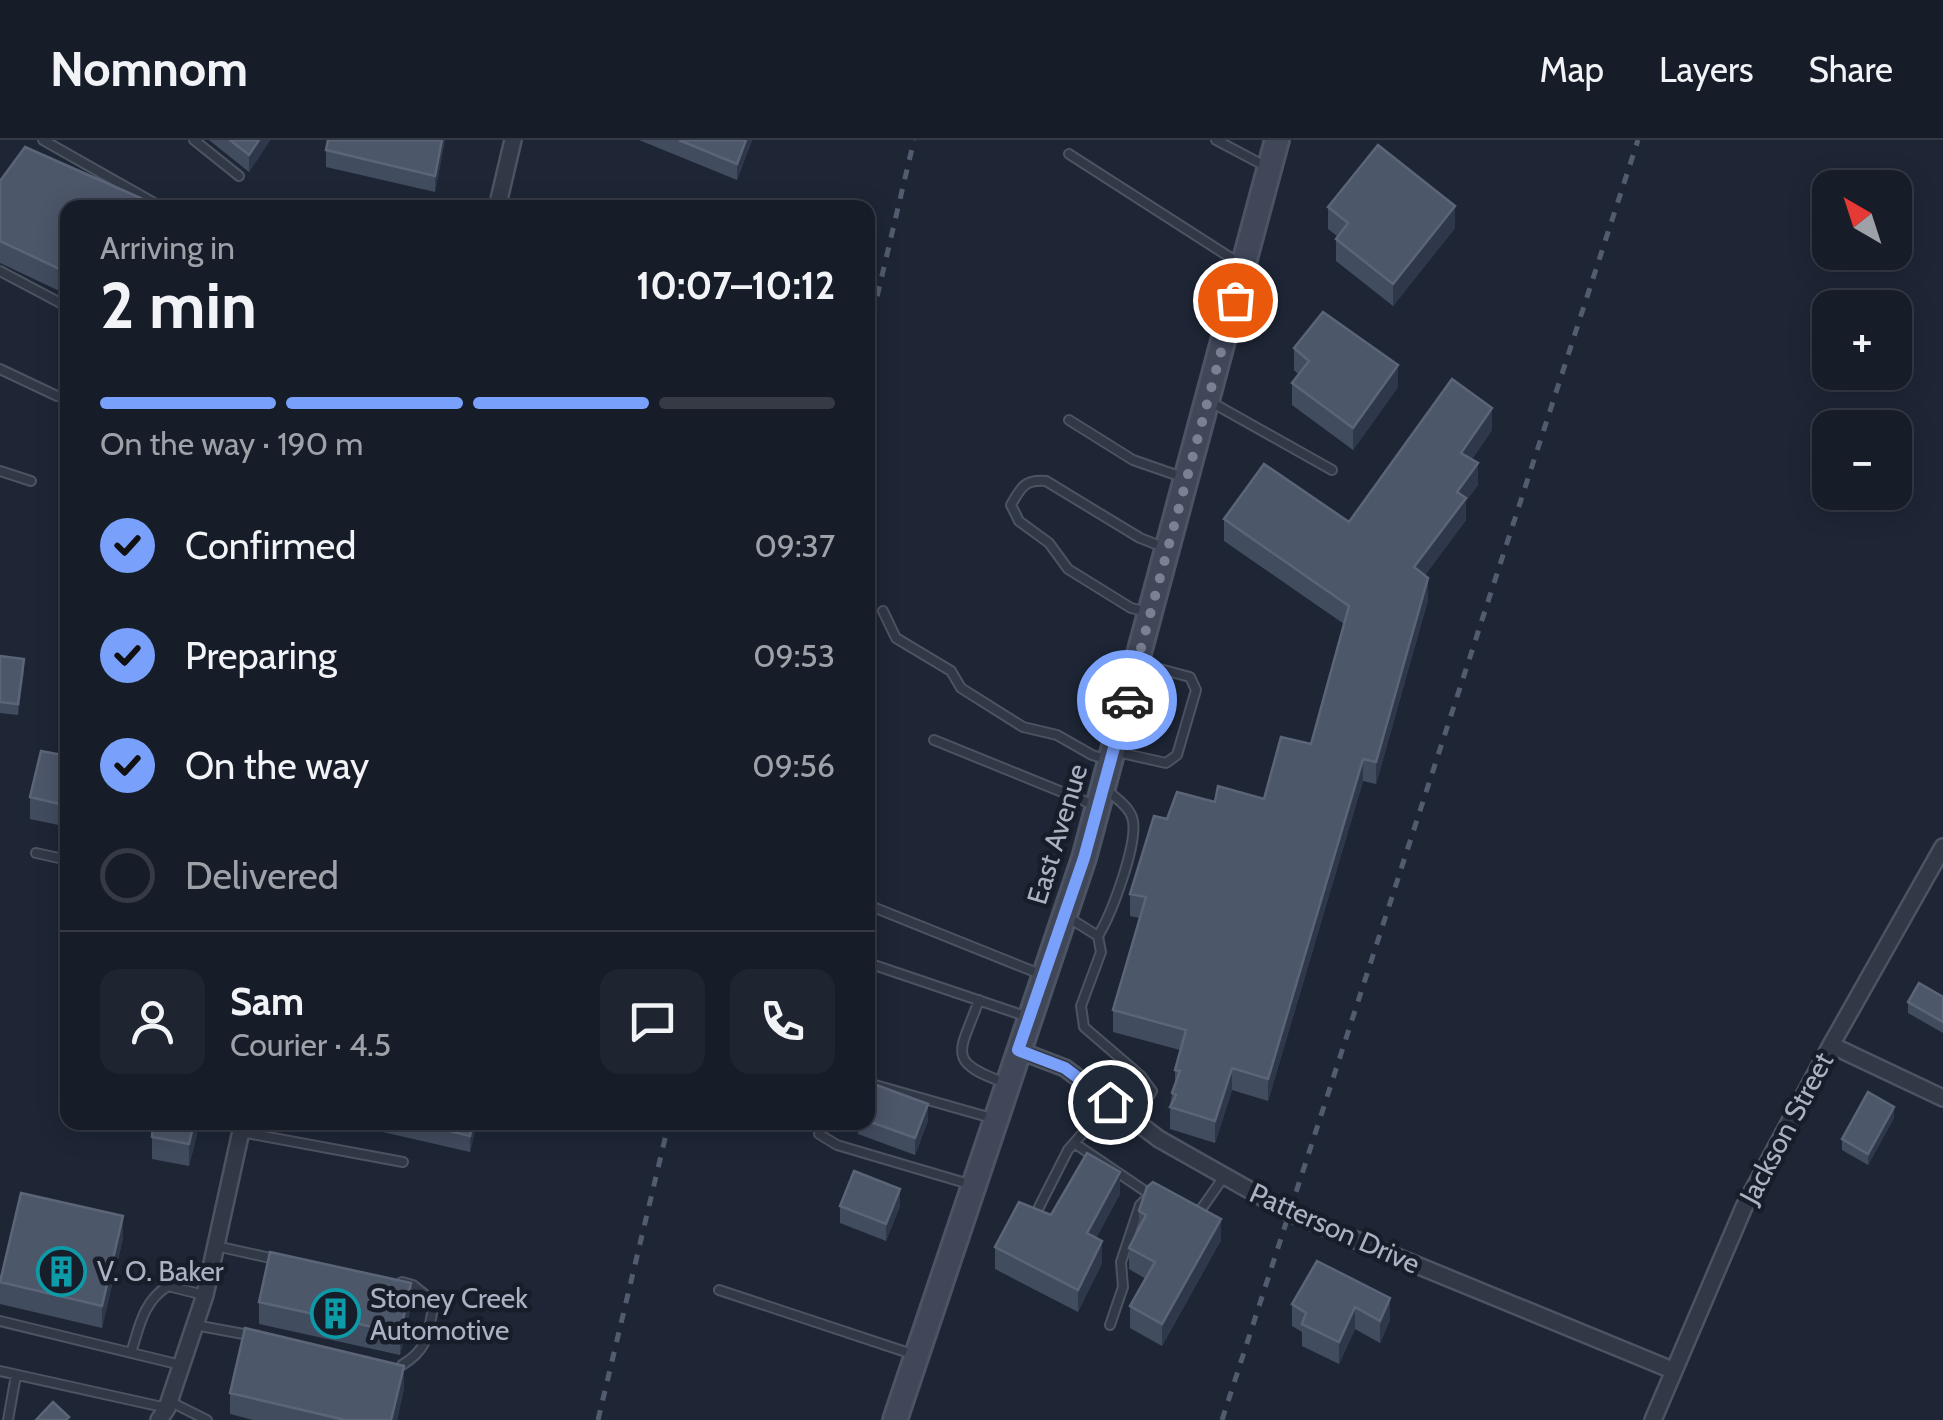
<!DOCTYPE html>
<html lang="en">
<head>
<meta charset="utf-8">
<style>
	:root { --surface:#161c28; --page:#1f2530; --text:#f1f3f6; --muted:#9ea1a8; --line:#353a45; --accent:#79a0fb }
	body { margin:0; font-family:Cabin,sans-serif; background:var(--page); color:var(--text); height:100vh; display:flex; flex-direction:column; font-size:38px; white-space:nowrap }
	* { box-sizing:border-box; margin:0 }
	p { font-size:32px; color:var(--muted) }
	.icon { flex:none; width:55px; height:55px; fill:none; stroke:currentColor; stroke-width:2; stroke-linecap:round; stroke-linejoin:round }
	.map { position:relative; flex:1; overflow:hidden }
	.sheet { position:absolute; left:60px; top:60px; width:815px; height:930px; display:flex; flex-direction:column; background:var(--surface); border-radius:20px; box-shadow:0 5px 25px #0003,0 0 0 2px var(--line) }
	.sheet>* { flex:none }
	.needle { width:65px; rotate:321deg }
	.controls { position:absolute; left:1812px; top:30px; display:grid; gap:20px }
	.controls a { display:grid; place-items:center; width:100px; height:100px; border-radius:20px; background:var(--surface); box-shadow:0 5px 25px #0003,0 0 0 2px var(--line); font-size:50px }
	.pin { position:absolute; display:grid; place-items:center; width:85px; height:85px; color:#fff; margin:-42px; border:5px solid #fff; border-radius:50%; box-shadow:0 2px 10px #0007 }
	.courier { position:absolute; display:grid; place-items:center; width:100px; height:100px; margin:-50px; border:8px solid #79a0fb; border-radius:50%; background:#fff; color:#222; box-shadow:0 2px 12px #0007 }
	.head em { font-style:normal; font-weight:700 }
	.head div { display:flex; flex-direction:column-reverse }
	.head { display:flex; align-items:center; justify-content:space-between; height:170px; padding:0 40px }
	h1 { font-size:65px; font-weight:700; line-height:75px }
	.bar { display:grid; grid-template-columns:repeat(4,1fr); gap:15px 10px; align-content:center; height:120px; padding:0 40px }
	.bar i { height:12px; border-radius:8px; background:var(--line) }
	.bar .selected { background:var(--accent) }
	.bar p { grid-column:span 4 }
	.line { display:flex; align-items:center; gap:25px; padding:0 40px; border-top:2px solid var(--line) }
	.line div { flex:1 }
	.round { display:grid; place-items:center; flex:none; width:105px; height:105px; border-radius:20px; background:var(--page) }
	ol { padding:0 40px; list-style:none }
	li { display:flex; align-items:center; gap:30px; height:110px }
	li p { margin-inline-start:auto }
	li .icon { padding:10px; border-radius:50%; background:var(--accent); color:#111; stroke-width:4 }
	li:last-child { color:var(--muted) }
	li i { width:55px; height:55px; border:5px solid var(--line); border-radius:50% }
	header { display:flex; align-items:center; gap:60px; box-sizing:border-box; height:140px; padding:0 50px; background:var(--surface); border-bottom:2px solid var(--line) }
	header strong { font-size:48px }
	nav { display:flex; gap:55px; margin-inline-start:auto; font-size:35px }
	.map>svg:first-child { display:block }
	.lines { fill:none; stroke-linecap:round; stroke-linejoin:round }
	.lane-casing { stroke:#4c5362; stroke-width:12 }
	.street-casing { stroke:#4c5362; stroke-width:20 }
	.secondary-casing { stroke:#4c5362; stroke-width:28 }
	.lane { stroke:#313846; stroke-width:8 }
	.street { stroke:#313846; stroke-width:15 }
	.secondary { stroke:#3f4759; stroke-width:22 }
	.rail { stroke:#535c6e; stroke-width:5; stroke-dasharray:10 10; stroke-linecap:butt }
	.wall { fill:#424c5f }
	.shaded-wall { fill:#2f384a }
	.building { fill:#4d576a; stroke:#5c6578; stroke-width:2.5 }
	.done { stroke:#7a8192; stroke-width:10; stroke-dasharray:0 18 }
	.route { stroke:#79a0fb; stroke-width:12 }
	.labels { text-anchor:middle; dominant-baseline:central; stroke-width:9; stroke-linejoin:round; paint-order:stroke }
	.street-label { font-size:28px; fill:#abb2c4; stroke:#171e2a }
	.poi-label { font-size:28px; fill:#abb2c4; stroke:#171e2a; text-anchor:start }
</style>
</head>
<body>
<header>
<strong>Nomnom</strong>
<nav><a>Map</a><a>Layers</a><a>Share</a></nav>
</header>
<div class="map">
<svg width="1943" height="1280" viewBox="0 0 1943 1280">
	<rect width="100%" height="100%" fill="#1e2636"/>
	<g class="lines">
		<defs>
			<path id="lane" d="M43,0L163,68
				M194,0L239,36
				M1216,0L1265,26
				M1069,14L1242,125
				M0,131L68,167
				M0,229L57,256
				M1211,262L1332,330
				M1069,280L1133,320L1182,337
				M0,331L31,341
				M883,471L896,498L951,531L961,548L1023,587L1057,595L1092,615L1109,620
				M1148,472L1131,468L1068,429L1049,403L1019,381L1011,365C1021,347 1025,339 1046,341L1140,398L1163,407
				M934,600L1094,665
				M1117,612L1166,623L1177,615L1196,550L1190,537L1141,524
				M36,713L68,720
				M868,765L1040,834
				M1066,776L1098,796L1101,812L1081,866L1084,887L1141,936L1152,951L1134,980
				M1098,796C1111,775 1140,700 1132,677C1128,666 1115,657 1105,649
				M868,823L1025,876
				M979,860C961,911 944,921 1003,942
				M868,943L995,979
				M822,982L819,994L837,1005L969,1044
				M241,992L403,1022
				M1074,1003L1151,1055
				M1195,1070L1200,1071L1223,1038
				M1034,1077L1068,1010L1110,962
				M216,1106L275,1119
				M719,1150L912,1214
				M0,1181L181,1225
				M195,1185L249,1195
				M1110,1185L1123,1147L1121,1122L1140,1065L1146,1059
				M131,1213C139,1188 143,1161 168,1146L204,1155
				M402,1225C430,1208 428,1192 434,1162L413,1145L402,1142
				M0,1231L167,1268
				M169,1261L207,1280
				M8,1280L16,1235"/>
			<path id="street" d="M497,68L513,0
				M1831,905L1943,958
				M1018,910L1065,928L1159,999L1290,1073L1672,1230
				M159,1280L167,1268L205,1155L243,982
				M1653,1280L1744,1067L1831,905L1943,707"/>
			<path id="secondary" d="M895,1280L1084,718L1277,0"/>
		</defs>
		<use href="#lane" class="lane-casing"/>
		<use href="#street" class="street-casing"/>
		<use href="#secondary" class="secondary-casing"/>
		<use href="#lane" class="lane"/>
		<use href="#street" class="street"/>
		<use href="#secondary" class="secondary"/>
		<path class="rail" d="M868,195L914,0
			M598,1280L669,982
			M1222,1280L1638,0"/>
	</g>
	<path class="wall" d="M209,0H270L249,32Z
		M328,0H445L435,52L326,27V10Z
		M639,0H752L737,40Z
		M0,41L68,68V155L0,123Z
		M1328,67L1455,88L1393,166L1336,121V99L1337,96L1328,89Z
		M1294,208L1398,247L1353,310L1292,265V243L1299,235L1294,230Z
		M1492,290L1472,319L1478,345L1466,361V380L1425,435L1428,460L1376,644L1363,641L1268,961L1232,950L1215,1003L1170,989V967L1172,953L1175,945V930L1180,910L1113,892V870L1140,778L1130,776V754L1167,679L1215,662L1264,659L1311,604L1344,484L1224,401V379L1349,382Z
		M0,516L24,530L18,575L0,573Z
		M68,616V687L30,679V657Z
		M1943,857V893L1908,873V862Z
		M868,951L928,981L915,1015L858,994V982H868Z
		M1894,978L1868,1025L1842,1010V999Z
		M197,982V994L189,1026L152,1019V997Z
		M339,982H477L470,1012Z
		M1120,1054L1096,1098L1102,1123L1078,1172L995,1129V1107L1051,1075Z
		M840,1066H900L886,1101L840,1083Z
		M1139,1071L1221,1100L1162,1206L1130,1188V1166L1146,1139L1129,1129V1108L1139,1089Z
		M123,1098L102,1188L0,1164V1142Z
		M1317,1121L1390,1180L1380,1203L1355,1189L1339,1224L1302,1206V1192L1292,1186V1164Z
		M259,1162L411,1165L400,1215L259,1184Z
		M404,1248L397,1280H253L230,1274V1253Z"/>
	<path class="shaded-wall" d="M259,0H270L249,32V15Z
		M442,0H445L435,52V36Z
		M746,0H752L737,40V24Z
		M1455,66V88L1393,166V144Z
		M1398,225V247L1353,310V288Z
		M1492,268V290L1461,335V313Z
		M1478,323V345L1466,361V380L1414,449V427L1457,352Z
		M1428,438V460L1376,644V622Z
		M24,519V530L18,575V564Z
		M1363,619V641L1268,961V939Z
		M1232,928V950L1215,1003V981Z
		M928,964V981L915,1015V998Z
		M1894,967V978L1868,1025V1014Z
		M194,982H197V994L189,1026V1004Z
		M473,982H477L470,1012V996Z
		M1120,1032V1054L1087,1115V1093Z
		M900,1049V1066L886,1101V1084Z
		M123,1076V1098L102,1188V1166Z
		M1221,1079V1100L1162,1206V1184Z
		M1102,1101V1123L1078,1172V1150Z
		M411,1143V1165L400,1215V1193Z
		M1390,1158V1180L1380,1203V1181Z
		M1355,1167V1189L1339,1224V1202Z
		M404,1226V1248L397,1280H391Z"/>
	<path class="building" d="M230,0H259L249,15Z
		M328,0H442L435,36L326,10Z
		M679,0H746L737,24Z
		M1378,5L1455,66L1393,144L1336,99L1348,83L1328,67Z
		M25,7L163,68H68V133L0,101V41Z
		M1323,172L1398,225L1353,288L1292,243L1309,221L1294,208Z
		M1452,239L1492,268L1461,313L1478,323L1457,352L1466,358L1414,427L1428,438L1376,622L1363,619L1268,939L1232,928L1215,981L1170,967L1176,955L1172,953L1180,931L1175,930L1186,890L1113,870L1146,757L1130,754L1154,676L1167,679L1177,652L1215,662L1218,646L1264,659L1281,597L1311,604L1349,466L1224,379L1264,324L1349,382Z
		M0,516L24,519L18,564L0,562Z
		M41,611L68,616V666L30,657Z
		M1919,843L1943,857V882L1908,862Z
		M871,943L928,964L915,998L868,981V951Z
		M1868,952L1894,967L1868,1014L1842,999Z
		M153,982H194L189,1004L152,997Z
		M412,982H473L470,996Z
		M1087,1013L1120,1032L1087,1093L1102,1101L1078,1150L995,1107L1019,1062L1051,1075Z
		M854,1031L900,1049L886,1084L840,1066Z
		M1153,1042L1221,1079L1162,1184L1130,1166L1155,1122L1129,1108L1146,1075L1139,1071L1147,1047Z
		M21,1053L123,1076L102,1166L0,1142Z
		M270,1112L411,1143L400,1193L259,1162Z
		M1317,1121L1390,1158L1380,1181L1355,1167L1339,1202L1302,1184L1306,1173L1292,1164Z
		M245,1188L404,1226L391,1280H340L341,1279L230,1253Z
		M53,1262L69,1277L66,1280H36Z"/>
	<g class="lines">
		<path class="done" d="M1127,560L1235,160"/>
		<path class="route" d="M1110,962L1065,928L1018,910L1084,718L1127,560"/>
	</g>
	<defs>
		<symbol id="building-ring" viewBox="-11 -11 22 22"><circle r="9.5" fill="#171e2a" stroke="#0f9aa8" stroke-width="1.5"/><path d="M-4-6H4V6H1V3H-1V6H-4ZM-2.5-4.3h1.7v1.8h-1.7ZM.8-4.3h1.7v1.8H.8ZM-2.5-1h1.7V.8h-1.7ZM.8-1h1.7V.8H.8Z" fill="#0f9aa8"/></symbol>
	</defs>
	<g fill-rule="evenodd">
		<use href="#building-ring" x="34" y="1104" width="55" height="55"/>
		<use href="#building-ring" x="308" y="1146" width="55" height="55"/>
	</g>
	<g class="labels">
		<g class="street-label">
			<text transform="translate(1057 694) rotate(-73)">East Avenue</text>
			<text transform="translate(1786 988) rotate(-62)">Jackson Street</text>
			<text transform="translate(1335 1088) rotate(24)">Patterson Drive</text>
		</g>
		<g class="poi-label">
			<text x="97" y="1131">V. O. Baker</text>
			<text x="370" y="1158">Stoney Creek<tspan x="370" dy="32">Automotive</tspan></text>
		</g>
	</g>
</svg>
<div class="controls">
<a><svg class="needle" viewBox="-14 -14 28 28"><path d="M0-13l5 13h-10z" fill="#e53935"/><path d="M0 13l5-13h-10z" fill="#9ea1a8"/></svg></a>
<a>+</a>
<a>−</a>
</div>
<div class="pin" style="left:1235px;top:160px;background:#ea580c"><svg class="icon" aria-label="bag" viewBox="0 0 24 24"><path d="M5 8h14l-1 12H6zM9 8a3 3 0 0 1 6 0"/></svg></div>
<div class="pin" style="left:1110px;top:962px;background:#1f2937"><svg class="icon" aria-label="home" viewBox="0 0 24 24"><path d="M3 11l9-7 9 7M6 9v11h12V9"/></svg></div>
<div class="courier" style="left:1127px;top:560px"><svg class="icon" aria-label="car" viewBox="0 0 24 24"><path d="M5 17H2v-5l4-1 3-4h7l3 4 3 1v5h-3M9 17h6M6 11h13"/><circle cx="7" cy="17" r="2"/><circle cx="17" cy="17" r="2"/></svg></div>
<section class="sheet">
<div class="head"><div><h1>2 min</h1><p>Arriving in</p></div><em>10:07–10:12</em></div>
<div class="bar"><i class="selected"></i><i class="selected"></i><i class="selected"></i><i></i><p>On the way · 190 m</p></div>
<ol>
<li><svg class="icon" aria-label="check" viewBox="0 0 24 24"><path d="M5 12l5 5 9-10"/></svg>Confirmed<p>09:37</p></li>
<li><svg class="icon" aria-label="check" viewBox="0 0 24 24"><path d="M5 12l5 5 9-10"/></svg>Preparing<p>09:53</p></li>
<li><svg class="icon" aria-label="check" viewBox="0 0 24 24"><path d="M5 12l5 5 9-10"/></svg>On the way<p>09:56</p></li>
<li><i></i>Delivered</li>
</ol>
<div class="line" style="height:180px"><a class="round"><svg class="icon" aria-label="person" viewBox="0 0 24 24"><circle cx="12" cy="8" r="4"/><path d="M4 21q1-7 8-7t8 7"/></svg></a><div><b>Sam</b><p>Courier · 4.5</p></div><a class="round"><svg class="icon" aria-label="chat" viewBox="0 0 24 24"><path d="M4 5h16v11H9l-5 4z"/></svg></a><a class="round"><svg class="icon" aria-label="phone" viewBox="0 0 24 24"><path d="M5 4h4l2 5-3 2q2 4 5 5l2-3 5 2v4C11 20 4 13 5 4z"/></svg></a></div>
</section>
</div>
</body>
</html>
